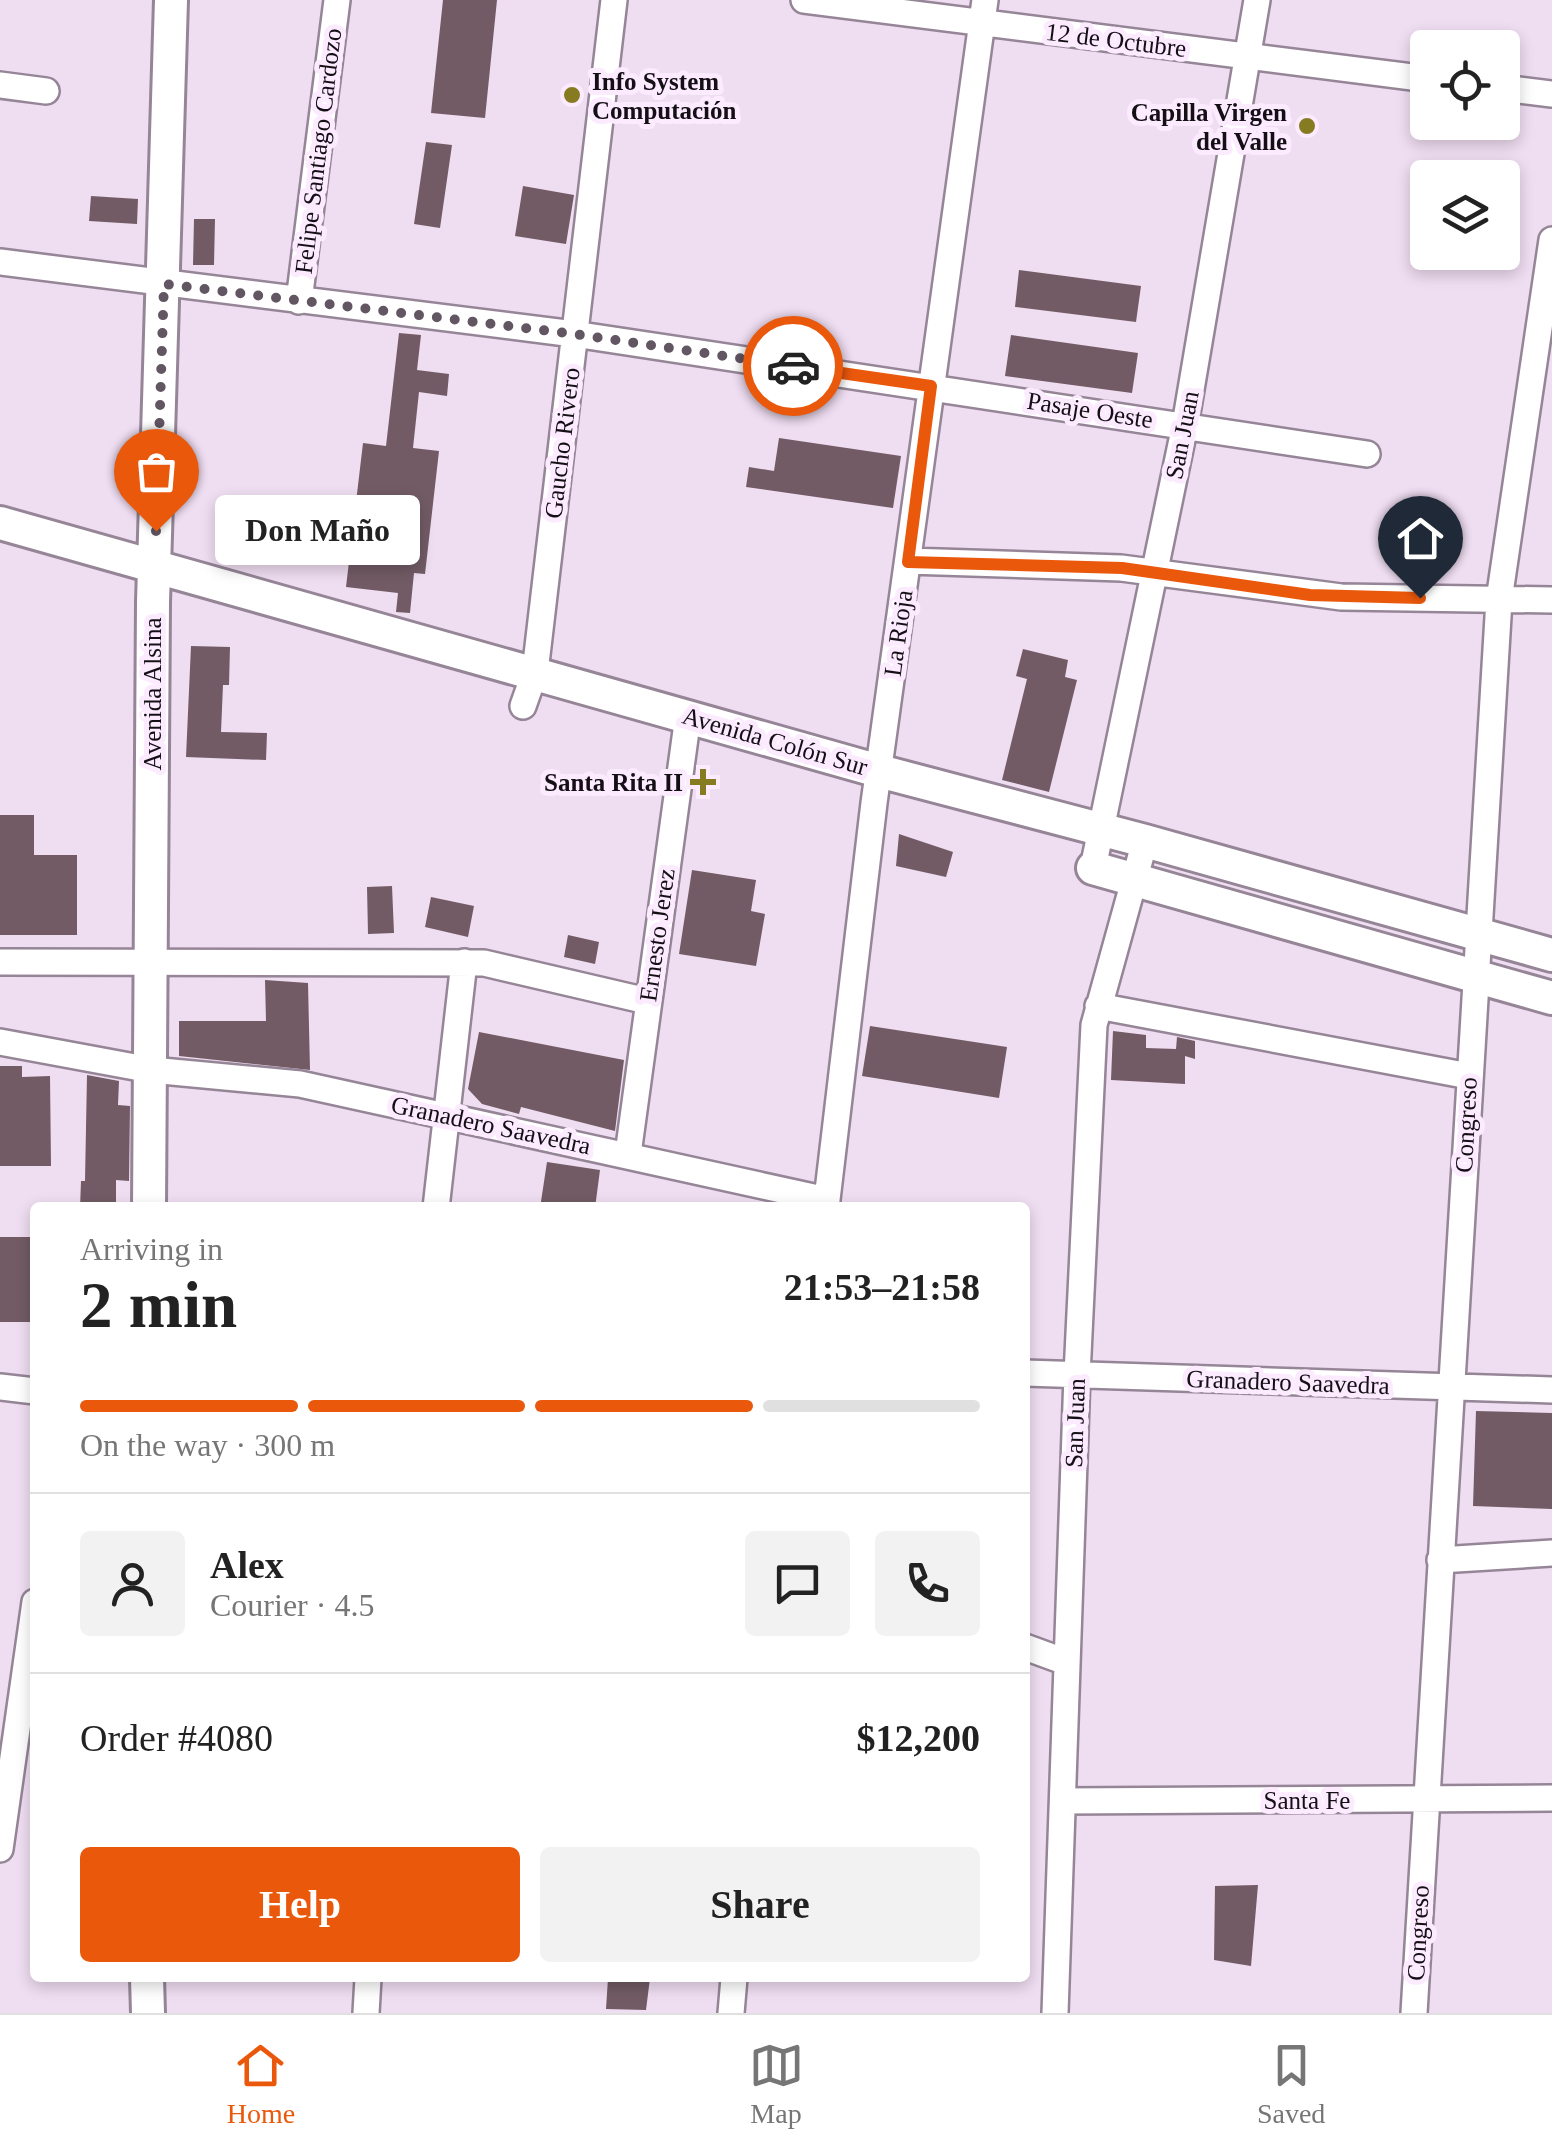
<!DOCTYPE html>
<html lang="en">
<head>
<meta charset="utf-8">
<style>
	:root { --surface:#fff; --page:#f2f2f2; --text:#222; --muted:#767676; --line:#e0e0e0; --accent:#ea580c }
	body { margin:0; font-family:Georgia,serif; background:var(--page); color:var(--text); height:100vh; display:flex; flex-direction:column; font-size:38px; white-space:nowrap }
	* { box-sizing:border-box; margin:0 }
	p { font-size:32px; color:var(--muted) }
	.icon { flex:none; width:55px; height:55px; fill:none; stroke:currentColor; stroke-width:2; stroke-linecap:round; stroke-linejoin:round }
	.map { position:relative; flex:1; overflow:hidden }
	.side { position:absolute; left:30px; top:1202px; width:1000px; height:780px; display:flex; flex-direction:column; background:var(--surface); border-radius:10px; box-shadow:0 5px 15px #0003 }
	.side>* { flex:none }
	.fabs { position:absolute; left:1410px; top:30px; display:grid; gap:20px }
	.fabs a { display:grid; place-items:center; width:110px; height:110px; border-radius:10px; background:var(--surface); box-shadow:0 5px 15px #0003; font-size:50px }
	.pin { position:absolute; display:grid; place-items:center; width:85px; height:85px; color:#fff; margin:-102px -42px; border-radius:50% 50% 50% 0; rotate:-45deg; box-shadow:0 0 10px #0007 }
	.pin .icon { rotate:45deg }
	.courier { position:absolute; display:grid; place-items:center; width:100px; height:100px; margin:-50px; border:8px solid #ea580c; border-radius:50%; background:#fff; color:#222; box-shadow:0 2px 12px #0007 }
	.bubble { position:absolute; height:70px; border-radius:10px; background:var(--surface); box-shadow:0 5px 15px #0003; font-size:32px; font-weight:700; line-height:70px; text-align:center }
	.summary em { font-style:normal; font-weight:700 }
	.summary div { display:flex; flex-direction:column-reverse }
	.summary { display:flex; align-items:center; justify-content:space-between; height:170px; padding:0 50px }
	h1 { font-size:65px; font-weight:700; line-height:75px }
	.bar { display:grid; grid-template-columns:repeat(4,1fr); gap:15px 10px; align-content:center; height:120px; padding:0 50px }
	.bar i { height:12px; border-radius:8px; background:var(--line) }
	.bar .current { background:var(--accent) }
	.bar p { grid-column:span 4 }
	.line { display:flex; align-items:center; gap:25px; padding:0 50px; border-top:2px solid var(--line) }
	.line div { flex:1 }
	.round { display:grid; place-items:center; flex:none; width:105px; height:105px; border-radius:10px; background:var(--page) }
	.primary-button { display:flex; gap:20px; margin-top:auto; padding:20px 50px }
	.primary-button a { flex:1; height:115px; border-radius:10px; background:var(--accent); color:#fff; font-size:40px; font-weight:700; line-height:115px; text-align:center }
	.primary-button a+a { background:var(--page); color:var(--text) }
	.tab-bar { display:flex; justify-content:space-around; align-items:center; height:140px; border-top:2px solid var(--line); background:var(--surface); font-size:28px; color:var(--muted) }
	.tab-bar a { display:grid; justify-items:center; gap:5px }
	.tab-bar .current { color:var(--accent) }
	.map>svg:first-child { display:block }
	.building { fill:#725b65 }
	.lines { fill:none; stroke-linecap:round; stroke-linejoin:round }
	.minor-casing { stroke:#958597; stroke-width:30 }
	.major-casing { stroke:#958597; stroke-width:38 }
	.minor { stroke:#fff; stroke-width:25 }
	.major { stroke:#fff; stroke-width:32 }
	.done { stroke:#615662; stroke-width:10; stroke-dasharray:0 18 }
	.route { stroke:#ea580c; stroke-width:12 }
	.poi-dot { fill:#867b21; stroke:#fceaff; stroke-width:4 }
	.labels { text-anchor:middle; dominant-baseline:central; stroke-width:10; stroke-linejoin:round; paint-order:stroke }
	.street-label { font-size:25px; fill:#140e15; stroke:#fceaff }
	.poi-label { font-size:25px; font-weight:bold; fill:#140e15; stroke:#fceaff; text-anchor:end }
</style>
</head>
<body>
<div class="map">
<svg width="1552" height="2013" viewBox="0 0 1552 2013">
	<rect width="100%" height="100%" fill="#efddf1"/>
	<path class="building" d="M443,0H497L485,118L431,113Z
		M426,142L452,145L440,228L414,224Z
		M523,186L574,195L566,244L515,236Z
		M91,196L138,199L137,224L89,221Z
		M194,219H215L214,265H193Z
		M1019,270L1141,286L1136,322L1015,307Z
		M399,333L421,335L417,370L449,374L447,396L419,392L413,448L439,451L425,574L414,573L410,613L396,612L398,593L346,587L363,443L386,446Z
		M1011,335L1138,353L1132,393L1005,376Z
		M779,438L901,456L893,508L746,487L749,467L774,471Z
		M191,646L230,647L229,685H223L221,732L267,733L266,760L186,757Z
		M1023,649L1068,660L1065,677L1077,680L1049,792L1002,780L1027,679L1016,676Z
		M0,815H34V855H77V935H0Z
		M899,834L953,852L946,877L896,866Z
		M692,870L756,880L751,911L765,914L756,966L679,954Z
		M392,886L394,933L368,934L367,887Z
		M431,897L474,906L468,937L425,927Z
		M568,935L599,942L595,964L564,957Z
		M265,980L308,983L310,1070L179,1056V1021H266Z
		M870,1026L1007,1047L999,1098L862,1076Z
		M1113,1031L1146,1035V1048L1176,1049L1177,1037L1195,1041V1059L1185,1056V1084L1111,1080Z
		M479,1032L624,1060L615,1131L521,1107L519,1114L482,1104L468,1089Z
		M0,1066H22V1077L50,1076L51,1166H0Z
		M87,1075L119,1081L118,1105L130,1106L129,1181L116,1180V1208H80L81,1181H85Z
		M547,1162L600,1170L595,1208H540Z
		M0,1237H35V1322H0Z
		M1476,1411L1552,1413V1509L1473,1506Z
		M1258,1885L1251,1966L1214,1960L1215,1886Z
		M608,1978H650L646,2010L606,2009Z"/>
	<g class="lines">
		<defs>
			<path id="minor" d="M804,0L1428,79
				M0,85L46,91
				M1502,88L1552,94
				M0,262L574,334L1367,454
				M299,301L337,0
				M908,561L1121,568L1341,597L1552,600
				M523,706L535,672L614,0
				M1093,868L1185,425L1257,0
				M0,962L484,963L647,1001
				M1098,1006L1469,1076
				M0,1042L151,1070L300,1084L827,1200
				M628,1154L688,716
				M436,1208L464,962
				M826,1208L874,803L985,0
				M1025,1373L1552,1390
				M0,1387L35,1391
				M1440,1560L1552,1553
				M1025,1647L1066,1662
				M1063,1801L1552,1798
				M0,1849L35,1602
				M366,2013L368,1978
				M731,2013L734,1978
				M1055,2013L1077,1375L1094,1025L1145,841
				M1414,2013L1499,600L1552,240"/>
			<path id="major" d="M0,523L879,771L1145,841L1552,955
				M1093,868L1552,998
				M149,1208L153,602L171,0
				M147,1978L148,2013"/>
		</defs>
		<use href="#minor" class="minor-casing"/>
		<use href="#major" class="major-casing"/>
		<use href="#minor" class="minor"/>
		<use href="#major" class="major"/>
	</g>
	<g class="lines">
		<path class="done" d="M156,531L164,284L574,334L793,366"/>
		<path class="route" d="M793,366L931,386L908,562L1122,568L1310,595L1420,598"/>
	</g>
	<g class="poi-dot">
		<circle cx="572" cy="95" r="10"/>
		<circle cx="1307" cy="126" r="10"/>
		<path d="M698 767h10v10h10v10h-10v10h-10v-10h-10v-10h10z"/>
	</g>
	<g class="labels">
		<g class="street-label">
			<text transform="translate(1116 40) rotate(7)">12 de Octubre</text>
			<text transform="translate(318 151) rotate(-83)">Felipe Santiago Cardozo</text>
			<text transform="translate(1090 410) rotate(9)">Pasaje Oeste</text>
			<text transform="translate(1182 435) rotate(-79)">San Juan</text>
			<text transform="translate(562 443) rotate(-83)">Gaucho Rivero</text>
			<text transform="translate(898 633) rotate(-82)">La Rioja</text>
			<text transform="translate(152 694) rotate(-90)">Avenida Alsina</text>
			<text transform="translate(775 741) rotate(16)">Avenida Colón Sur</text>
			<text transform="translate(657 935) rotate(-82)">Ernesto Jerez</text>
			<text transform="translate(491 1125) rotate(12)">Granadero Saavedra</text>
			<text transform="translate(1466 1125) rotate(-87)">Congreso</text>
			<text transform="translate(1288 1382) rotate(2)">Granadero Saavedra</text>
			<text transform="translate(1075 1423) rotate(-88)">San Juan</text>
			<text x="1307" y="1800">Santa Fe</text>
			<text transform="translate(1418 1933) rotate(-87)">Congreso</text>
		</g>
		<g class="poi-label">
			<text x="592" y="81" text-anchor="start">Info System<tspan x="592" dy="29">Computación</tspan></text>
			<text x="1287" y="112">Capilla Virgen<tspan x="1287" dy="29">del Valle</tspan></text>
			<text x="683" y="782">Santa Rita II</text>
		</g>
	</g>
</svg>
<div class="fabs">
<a><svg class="icon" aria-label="locate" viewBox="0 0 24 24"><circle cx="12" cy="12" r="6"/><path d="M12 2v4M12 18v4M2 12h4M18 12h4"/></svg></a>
<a><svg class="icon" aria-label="layers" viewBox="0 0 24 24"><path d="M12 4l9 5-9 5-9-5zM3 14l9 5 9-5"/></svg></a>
</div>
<div class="pin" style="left:156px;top:531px;background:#ea580c"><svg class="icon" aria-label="bag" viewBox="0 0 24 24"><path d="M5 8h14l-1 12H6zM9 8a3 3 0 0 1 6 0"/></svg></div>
<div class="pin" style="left:1420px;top:598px;background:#1f2937"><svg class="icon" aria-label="home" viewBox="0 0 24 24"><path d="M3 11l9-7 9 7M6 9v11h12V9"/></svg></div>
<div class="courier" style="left:793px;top:366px"><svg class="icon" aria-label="car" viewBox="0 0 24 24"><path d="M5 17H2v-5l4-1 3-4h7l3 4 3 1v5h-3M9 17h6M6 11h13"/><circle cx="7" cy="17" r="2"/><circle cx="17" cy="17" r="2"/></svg></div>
<div class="bubble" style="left:215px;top:495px;width:205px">Don Maño</div>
<section class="side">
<div class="summary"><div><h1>2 min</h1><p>Arriving in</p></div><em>21:53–21:58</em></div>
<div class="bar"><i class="current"></i><i class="current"></i><i class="current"></i><i></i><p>On the way · 300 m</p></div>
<div class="line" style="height:180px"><a class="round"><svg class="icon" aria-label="person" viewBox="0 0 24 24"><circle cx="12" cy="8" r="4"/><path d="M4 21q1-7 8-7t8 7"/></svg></a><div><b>Alex</b><p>Courier · 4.5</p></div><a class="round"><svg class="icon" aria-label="chat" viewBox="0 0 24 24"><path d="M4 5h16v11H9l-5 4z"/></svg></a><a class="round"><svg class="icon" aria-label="phone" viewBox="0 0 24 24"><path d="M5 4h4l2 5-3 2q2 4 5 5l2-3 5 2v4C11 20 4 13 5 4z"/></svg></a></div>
<div class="line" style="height:130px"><div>Order #4080</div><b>$12,200</b></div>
<div class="primary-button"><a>Help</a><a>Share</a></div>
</section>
</div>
<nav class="tab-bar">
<a class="current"><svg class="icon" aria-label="home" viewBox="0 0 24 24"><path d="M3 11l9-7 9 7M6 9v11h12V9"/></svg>Home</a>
<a><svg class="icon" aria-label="map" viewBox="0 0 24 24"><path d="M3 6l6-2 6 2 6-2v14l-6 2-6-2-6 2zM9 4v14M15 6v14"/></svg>Map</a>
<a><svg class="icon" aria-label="saved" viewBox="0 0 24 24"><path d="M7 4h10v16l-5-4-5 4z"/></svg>Saved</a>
</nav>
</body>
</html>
